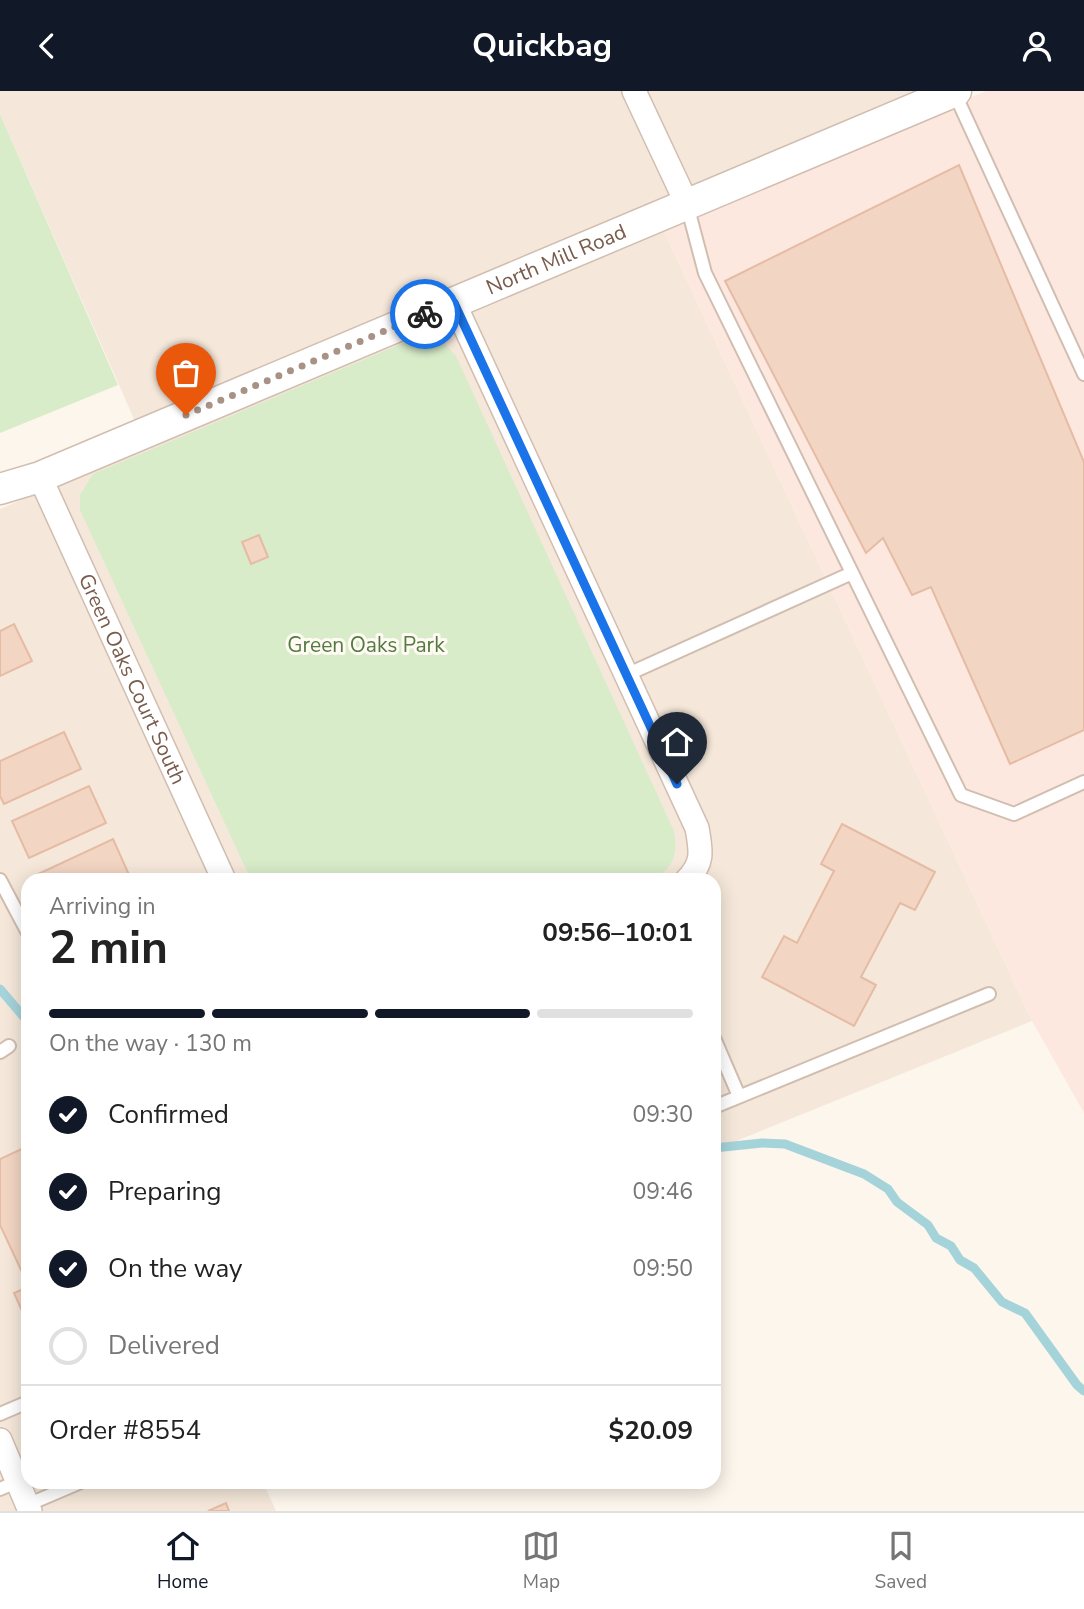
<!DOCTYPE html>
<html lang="en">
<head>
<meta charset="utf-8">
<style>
	:root { --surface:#fff; --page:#f2f2f2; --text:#222; --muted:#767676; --line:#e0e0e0; --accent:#111827 }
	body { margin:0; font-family:"Nunito Sans",sans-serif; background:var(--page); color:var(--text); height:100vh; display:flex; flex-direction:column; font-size:26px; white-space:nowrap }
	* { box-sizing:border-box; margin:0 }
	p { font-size:23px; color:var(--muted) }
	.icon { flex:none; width:38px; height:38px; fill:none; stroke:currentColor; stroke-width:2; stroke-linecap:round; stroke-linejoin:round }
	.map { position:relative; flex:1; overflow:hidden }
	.drawer { position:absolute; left:21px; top:782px; width:700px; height:616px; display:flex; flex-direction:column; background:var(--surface); border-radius:21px; box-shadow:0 4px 18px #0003 }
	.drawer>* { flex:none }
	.pin { position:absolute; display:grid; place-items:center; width:60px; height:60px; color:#fff; margin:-72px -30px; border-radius:50% 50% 50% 0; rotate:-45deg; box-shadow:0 0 7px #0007 }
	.pin .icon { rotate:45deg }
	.courier { position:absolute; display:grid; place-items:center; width:70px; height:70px; margin:-35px; border:5px solid #1a73e8; border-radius:50%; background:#fff; color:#222; box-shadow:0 2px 9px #0007 }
	.overview em { font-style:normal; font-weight:700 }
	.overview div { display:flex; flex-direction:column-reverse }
	.overview { display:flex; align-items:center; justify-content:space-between; height:119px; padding:0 28px }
	h1 { font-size:46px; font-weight:700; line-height:52px }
	.bar { display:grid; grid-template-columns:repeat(4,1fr); gap:10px 7px; align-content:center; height:84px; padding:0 28px }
	.bar i { height:9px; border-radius:5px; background:var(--line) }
	.bar .selected { background:var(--accent) }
	.bar p { grid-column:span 4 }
	.line { display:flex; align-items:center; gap:18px; padding:0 28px; border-top:2px solid var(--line) }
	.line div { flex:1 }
	ol { padding:0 28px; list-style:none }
	li { display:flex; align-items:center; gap:21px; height:77px }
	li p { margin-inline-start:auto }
	li .icon { padding:7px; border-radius:50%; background:var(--accent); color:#fff; stroke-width:4 }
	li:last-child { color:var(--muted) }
	li i { width:38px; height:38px; border:4px solid var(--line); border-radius:50% }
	header { display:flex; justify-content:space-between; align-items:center; height:91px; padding:0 28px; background:var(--accent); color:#fff; font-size:32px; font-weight:700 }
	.tabs { display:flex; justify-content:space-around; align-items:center; height:98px; border-top:2px solid var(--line); background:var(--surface); font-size:19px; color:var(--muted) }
	.tabs a { display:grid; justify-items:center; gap:4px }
	.tabs .selected { color:var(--accent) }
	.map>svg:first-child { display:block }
	.residential { fill:#f5e8da }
	.commercial { fill:#fde8e0 }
	.green { fill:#d8ecc9 }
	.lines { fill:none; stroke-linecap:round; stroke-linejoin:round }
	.stream { stroke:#a5d3da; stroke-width:9 }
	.building { fill:#f3d5c3; stroke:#e6bba3; stroke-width:2 }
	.service-casing { stroke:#d1beb0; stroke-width:16 }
	.minor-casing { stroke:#d1beb0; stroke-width:26 }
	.tertiary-casing { stroke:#d1beb0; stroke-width:33 }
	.service { stroke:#fff; stroke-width:12 }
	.minor { stroke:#fff; stroke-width:23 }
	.tertiary { stroke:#fff; stroke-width:30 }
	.done { stroke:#a89285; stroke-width:7; stroke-dasharray:0 12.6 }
	.route { stroke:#1a73e8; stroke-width:9 }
	.labels { text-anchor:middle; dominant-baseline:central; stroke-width:6; stroke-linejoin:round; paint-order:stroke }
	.street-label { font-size:21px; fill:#7a5c4d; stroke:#fffaf3 }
	.park-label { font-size:21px; fill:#537a41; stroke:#fffaf3 }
</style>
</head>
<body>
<header><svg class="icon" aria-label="back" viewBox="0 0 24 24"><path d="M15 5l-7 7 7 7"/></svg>Quickbag<svg class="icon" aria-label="person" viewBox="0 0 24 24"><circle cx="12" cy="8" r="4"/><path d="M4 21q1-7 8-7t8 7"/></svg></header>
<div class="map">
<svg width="1084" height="1420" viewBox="0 0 1084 1420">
	<rect width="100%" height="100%" fill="#fdf6ec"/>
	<path class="residential" d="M0,0H624L674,109L137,335L0,23Z
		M643,0H923L691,103Z
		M663,138L1032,930L714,1059V789H28V1391H263L276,1420H0V418Z"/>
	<path class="commercial" d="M986,0H1084V1022L1032,930L663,138Z"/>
	<path class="green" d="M0,23L118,294L0,342Z
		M434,247L444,252L456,265L674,740C678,765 674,776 652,789H251L80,419V404L93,383L408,250Z"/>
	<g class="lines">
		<path class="stream" d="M0,898L28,931
			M714,1057L762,1052L785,1053L864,1083L888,1098L897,1111L928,1134L936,1147L951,1155L960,1169L974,1177L1002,1211L1025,1222L1077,1294L1084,1300"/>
	</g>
	<path class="building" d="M959,74L1084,371V639L1010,673L931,496L912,504L883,447L866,462L725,190Z
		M259,444L268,466L251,473L242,451Z
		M14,533L32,570L0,585V540Z
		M64,641L81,678L4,713L0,705V670Z
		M89,695L106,732L29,767L12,730Z
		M842,733L935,781L915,819L900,812L861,886L876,894L854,935L762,886L784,845L797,852L834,780L821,773Z
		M113,748L130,786L122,789H39L36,784Z
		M28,1055V1194L0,1134V1068Z
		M28,1196V1233L14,1202Z
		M226,1412L229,1420H208Z"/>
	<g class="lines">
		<defs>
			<path id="service" d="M954,1L1084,283
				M687,114L705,182L961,704L1014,723L1084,691
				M626,584L852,482
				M0,789L28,842
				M714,947L739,1005
				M0,961L9,955
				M714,1016L989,903
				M0,1323L28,1311
				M0,1398L16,1391
				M27,1414L81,1391"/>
			<g id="minor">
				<path d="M634,0L687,113"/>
				<path d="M454,212L697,737C701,760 704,771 687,789"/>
				<path id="s1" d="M40,386L224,789"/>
				<path d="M0,1349L30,1420"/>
			</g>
			<g id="tertiary">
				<path id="s2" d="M0,398L40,386L956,0"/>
			</g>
		</defs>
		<use href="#service" class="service-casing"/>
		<use href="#minor" class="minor-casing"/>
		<use href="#tertiary" class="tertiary-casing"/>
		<use href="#service" class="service"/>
		<use href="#minor" class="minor"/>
		<use href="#tertiary" class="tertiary"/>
	</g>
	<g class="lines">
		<path class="done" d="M186,324L425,223"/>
		<path class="route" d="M425,223L454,212L677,693"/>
	</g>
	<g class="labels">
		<g class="street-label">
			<text stroke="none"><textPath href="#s2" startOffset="602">North Mill Road</textPath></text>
			<text stroke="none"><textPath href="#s1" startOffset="222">Green Oaks Court South</textPath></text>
		</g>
		<g class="park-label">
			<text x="366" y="554">Green Oaks Park</text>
		</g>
	</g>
</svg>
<div class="pin" style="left:186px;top:324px;background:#ea580c"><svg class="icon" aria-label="bag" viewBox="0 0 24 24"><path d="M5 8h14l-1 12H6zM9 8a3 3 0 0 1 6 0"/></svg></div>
<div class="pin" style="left:677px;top:693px;background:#1f2937"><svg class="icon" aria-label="home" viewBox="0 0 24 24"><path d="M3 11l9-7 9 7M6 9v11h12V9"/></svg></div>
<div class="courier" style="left:425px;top:223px"><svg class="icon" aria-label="bike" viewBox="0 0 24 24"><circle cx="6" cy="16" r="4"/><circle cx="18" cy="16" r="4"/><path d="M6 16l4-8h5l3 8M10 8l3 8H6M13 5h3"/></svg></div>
<section class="drawer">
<div class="overview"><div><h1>2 min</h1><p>Arriving in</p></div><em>09:56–10:01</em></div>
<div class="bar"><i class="selected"></i><i class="selected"></i><i class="selected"></i><i></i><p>On the way · 130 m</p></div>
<ol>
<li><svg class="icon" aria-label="check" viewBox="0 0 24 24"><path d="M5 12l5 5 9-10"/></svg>Confirmed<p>09:30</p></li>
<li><svg class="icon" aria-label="check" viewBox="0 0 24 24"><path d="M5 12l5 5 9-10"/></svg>Preparing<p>09:46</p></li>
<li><svg class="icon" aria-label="check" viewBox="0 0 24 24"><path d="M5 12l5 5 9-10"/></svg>On the way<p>09:50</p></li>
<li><i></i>Delivered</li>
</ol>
<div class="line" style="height:91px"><div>Order #8554</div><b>$20.09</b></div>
</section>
</div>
<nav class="tabs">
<a class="selected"><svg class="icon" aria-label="home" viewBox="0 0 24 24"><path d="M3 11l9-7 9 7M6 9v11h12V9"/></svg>Home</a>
<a><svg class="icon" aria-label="map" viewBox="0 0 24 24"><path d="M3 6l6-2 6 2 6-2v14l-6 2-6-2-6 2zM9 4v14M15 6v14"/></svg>Map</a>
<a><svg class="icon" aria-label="saved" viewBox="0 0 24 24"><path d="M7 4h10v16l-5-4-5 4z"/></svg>Saved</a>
</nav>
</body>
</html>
